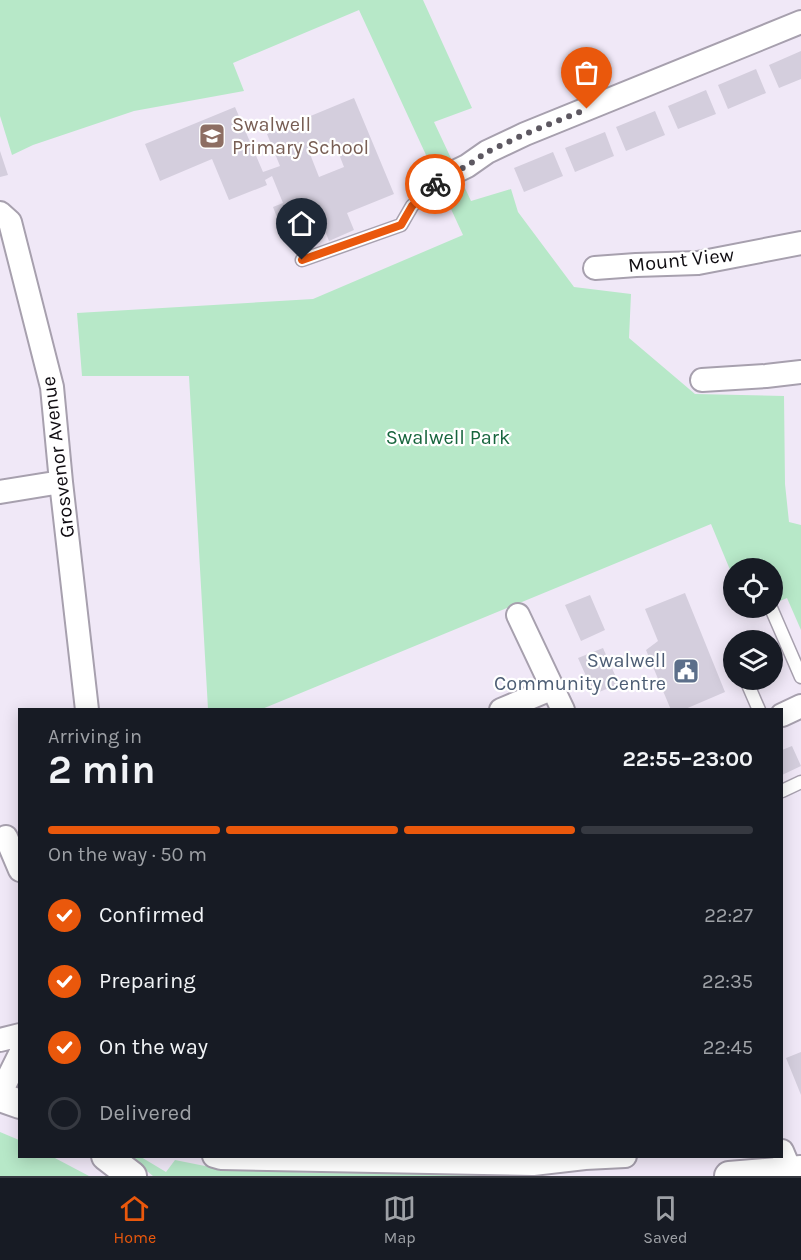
<!DOCTYPE html>
<html lang="en">
<head>
<meta charset="utf-8">
<style>
	:root { --surface:#171b24; --page:#242831; --text:#f1f3f6; --muted:#9ea1a6; --line:#363941; --accent:#ea580c }
	body { margin:0; font-family:Karla,sans-serif; background:var(--page); color:var(--text); height:100vh; display:flex; flex-direction:column; font-size:22px; white-space:nowrap }
	* { box-sizing:border-box; margin:0 }
	p { font-size:20px; color:var(--muted) }
	.icon { flex:none; width:33px; height:33px; fill:none; stroke:currentColor; stroke-width:2; stroke-linecap:round; stroke-linejoin:round }
	.map { position:relative; flex:1; overflow:hidden }
	.panel { position:absolute; left:18px; top:708px; width:765px; height:450px; display:flex; flex-direction:column; background:var(--surface); border-radius:0px; box-shadow:0 3px 15px #0003 }
	.panel>* { flex:none }
	.controls { position:absolute; left:723px; top:558px; display:grid; gap:12px }
	.controls a { display:grid; place-items:center; width:60px; height:60px; border-radius:50%; background:var(--surface); box-shadow:0 3px 15px #0003; font-size:30px }
	.pin { position:absolute; display:grid; place-items:center; width:51px; height:51px; color:#fff; margin:-62px -26px; border-radius:50% 50% 50% 0; rotate:-45deg; box-shadow:0 0 6px #0007 }
	.pin .icon { rotate:45deg }
	.courier { position:absolute; display:grid; place-items:center; width:60px; height:60px; margin:-30px; border:4px solid #ea580c; border-radius:50%; background:#fff; color:#222; box-shadow:0 2px 8px #0007 }
	.headline em { font-style:normal; font-weight:700 }
	.headline div { display:flex; flex-direction:column-reverse }
	.headline { display:flex; align-items:center; justify-content:space-between; height:102px; padding:0 30px }
	h1 { font-size:39px; font-weight:700; line-height:45px }
	.bar { display:grid; grid-template-columns:repeat(4,1fr); gap:9px 6px; align-content:center; height:72px; padding:0 30px }
	.bar i { height:8px; border-radius:4px; background:var(--line) }
	.bar .current { background:var(--accent) }
	.bar p { grid-column:span 4 }
	ol { padding:0 30px; list-style:none }
	li { display:flex; align-items:center; gap:18px; height:66px }
	li p { margin-inline-start:auto }
	li .icon { padding:6px; border-radius:50%; background:var(--accent); color:#fff; stroke-width:4 }
	li:last-child { color:var(--muted) }
	li i { width:33px; height:33px; border:3px solid var(--line); border-radius:50% }
	.dock { display:flex; justify-content:space-around; align-items:center; height:84px; border-top:2px solid var(--line); background:var(--surface); font-size:16px; color:var(--muted) }
	.dock a { display:grid; justify-items:center; gap:3px }
	.dock .current { color:var(--accent) }
	.map>svg:first-child { display:block }
	.green { fill:#b7e8c8 }
	.building { fill:#d4cedd; fill-rule:evenodd }
	.lines { fill:none; stroke-linecap:round; stroke-linejoin:round }
	.service-casing { stroke:#a7a0ae; stroke-width:15 }
	.minor-casing { stroke:#a7a0ae; stroke-width:26 }
	.tertiary-casing { stroke:#a7a0ae; stroke-width:32 }
	.service { stroke:#fff; stroke-width:12 }
	.minor { stroke:#fff; stroke-width:22 }
	.tertiary { stroke:#fff; stroke-width:28 }
	.done { stroke:#5d5861; stroke-width:6; stroke-dasharray:0 10.8 }
	.route { stroke:#ea580c; stroke-width:8 }
	.labels { text-anchor:middle; dominant-baseline:central; stroke-width:4.5; stroke-linejoin:round; paint-order:stroke }
	.education-label { font-size:20px; fill:#785e54; stroke:#fff; text-anchor:start }
	.street-label { font-size:20px; fill:#0e0b10; stroke:#fff }
	.park-label { font-size:20px; fill:#17653d; stroke:#fff }
	.service-label { font-size:20px; fill:#4e5e75; stroke:#fff; text-anchor:end }
</style>
</head>
<body>
<div class="map">
<svg width="801" height="1176" viewBox="0 0 801 1176">
	<rect width="100%" height="100%" fill="#f0e8f7"/>
	<path class="green" d="M0,0H423L472,108L434,122L471,201L511,189L518,212L574,287L631,294L629,338L695,394L784,396L785,484L789,522L801,525V630L787,598L773,604L772,568H734L733,577L711,524L262,709H208L189,376H82L77,313L313,299L463,235L359,10L233,63L244,91L134,111L33,145L12,155L0,116Z
		M0,1132L19,1140L20,1156L53,1157L89,1176H0Z
		M130,1157H141L166,1172L175,1160L215,1168L312,1173L489,1174L495,1176H153Z"/>
	<path class="building" d="M801,51V79L779,88L769,65Z
		M756,69L766,93L728,109L718,85Z
		M706,90L716,114L678,129L668,106Z
		M354,98L394,194L347,213L354,230L329,241L322,223L285,238L273,207L283,203L272,176L265,180L267,185L229,200L212,159L160,181L145,144L235,107L263,172L280,166L267,134ZM335,144L344,167L319,177L310,154Z
		M655,111L665,135L626,151L616,127Z
		M605,132L614,156L575,172L565,148Z
		M0,151L8,175L0,177Z
		M553,152L563,176L524,192L514,168Z
		M685,593L725,692L683,710H671L646,650L658,641L645,609Z
		M590,595L605,630L581,641L565,605Z
		M603,648L619,684L594,694L578,658Z
		M792,746L801,766L782,775V750Z
		M801,1052V1095L786,1058Z"/>
	<g class="lines">
		<defs>
			<path id="service" d="M302,260L401,225L412,206L438,180
				M771,608L801,677
				M746,680L759,710
				M782,791L801,782"/>
			<path id="minor" d="M438,180L467,166L487,152L525,134L801,22
				M0,213L10,222L52,387L61,482L87,710
				M595,268L636,265L698,263L801,243
				M702,380L766,376L801,372
				M0,492L61,482
				M518,615L563,710
				M501,710L553,688
				M782,715L801,706
				M6,837L20,870
				M0,1040L20,1035
				M0,1094L20,1054
				M782,1151L790,1170
				M214,1156L221,1158L533,1164L585,1158L625,1156"/>
			<path id="tertiary" d="M0,1097L20,1104
				M106,1156L132,1176
				M729,1176L801,1170"/>
		</defs>
		<use href="#service" class="service-casing"/>
		<use href="#minor" class="minor-casing"/>
		<use href="#tertiary" class="tertiary-casing"/>
		<use href="#service" class="service"/>
		<use href="#minor" class="minor"/>
		<use href="#tertiary" class="tertiary"/>
	</g>
	<g class="lines">
		<path class="done" d="M435,184L438,180L467,166L487,152L525,134L587,109"/>
		<path class="route" d="M302,260L401,225L412,206L435,184"/>
	</g>
	<defs>
		<symbol id="school-square" viewBox="-11 -11 22 22"><rect x="-9" y="-9" width="18" height="18" rx="4" fill="#8d6e63" stroke="#fff"/><path d="M0-5L7-2L0 1L-7-2ZM-4 1L0 2.5L4 1V4Q0 6-4 4Z" fill="#fff"/></symbol>
		<symbol id="civic-square" viewBox="-11 -11 22 22"><rect x="-9" y="-9" width="18" height="18" rx="4" fill="#5c6f8a" stroke="#fff"/><path d="M-.6-6.5H3V-4.5H.6V-3L4-1V1h2V6H-6V1h2V-1L-.6-3ZM-1.2 2.5V6h2.4V2.5Z" fill="#fff"/></symbol>
	</defs>
	<g fill-rule="evenodd">
		<use href="#school-square" x="197" y="121" width="30" height="30"/>
		<use href="#civic-square" x="671" y="656" width="30" height="30"/>
	</g>
	<g class="labels">
		<g class="education-label">
			<text x="232" y="124">Swalwell<tspan x="232" dy="23">Primary School</tspan></text>
		</g>
		<g class="street-label">
			<text transform="translate(681 260) rotate(-6)">Mount View</text>
			<text transform="translate(58 457) rotate(-97)">Grosvenor Avenue</text>
		</g>
		<g class="park-label">
			<text x="448" y="437">Swalwell Park</text>
		</g>
		<g class="service-label">
			<text x="666" y="660">Swalwell<tspan x="666" dy="23">Community Centre</tspan></text>
		</g>
	</g>
</svg>
<div class="controls">
<a><svg class="icon" aria-label="locate" viewBox="0 0 24 24"><circle cx="12" cy="12" r="6"/><path d="M12 2v4M12 18v4M2 12h4M18 12h4"/></svg></a>
<a><svg class="icon" aria-label="layers" viewBox="0 0 24 24"><path d="M12 4l9 5-9 5-9-5zM3 14l9 5 9-5"/></svg></a>
</div>
<div class="pin" style="left:587px;top:109px;background:#ea580c"><svg class="icon" aria-label="bag" viewBox="0 0 24 24"><path d="M5 8h14l-1 12H6zM9 8a3 3 0 0 1 6 0"/></svg></div>
<div class="pin" style="left:302px;top:260px;background:#1f2937"><svg class="icon" aria-label="home" viewBox="0 0 24 24"><path d="M3 11l9-7 9 7M6 9v11h12V9"/></svg></div>
<div class="courier" style="left:435px;top:184px"><svg class="icon" aria-label="bike" viewBox="0 0 24 24"><circle cx="6" cy="16" r="4"/><circle cx="18" cy="16" r="4"/><path d="M6 16l4-8h5l3 8M10 8l3 8H6M13 5h3"/></svg></div>
<section class="panel">
<div class="headline"><div><h1>2 min</h1><p>Arriving in</p></div><em>22:55–23:00</em></div>
<div class="bar"><i class="current"></i><i class="current"></i><i class="current"></i><i></i><p>On the way · 50 m</p></div>
<ol>
<li><svg class="icon" aria-label="check" viewBox="0 0 24 24"><path d="M5 12l5 5 9-10"/></svg>Confirmed<p>22:27</p></li>
<li><svg class="icon" aria-label="check" viewBox="0 0 24 24"><path d="M5 12l5 5 9-10"/></svg>Preparing<p>22:35</p></li>
<li><svg class="icon" aria-label="check" viewBox="0 0 24 24"><path d="M5 12l5 5 9-10"/></svg>On the way<p>22:45</p></li>
<li><i></i>Delivered</li>
</ol>
</section>
</div>
<nav class="dock">
<a class="current"><svg class="icon" aria-label="home" viewBox="0 0 24 24"><path d="M3 11l9-7 9 7M6 9v11h12V9"/></svg>Home</a>
<a><svg class="icon" aria-label="map" viewBox="0 0 24 24"><path d="M3 6l6-2 6 2 6-2v14l-6 2-6-2-6 2zM9 4v14M15 6v14"/></svg>Map</a>
<a><svg class="icon" aria-label="saved" viewBox="0 0 24 24"><path d="M7 4h10v16l-5-4-5 4z"/></svg>Saved</a>
</nav>
</body>
</html>
